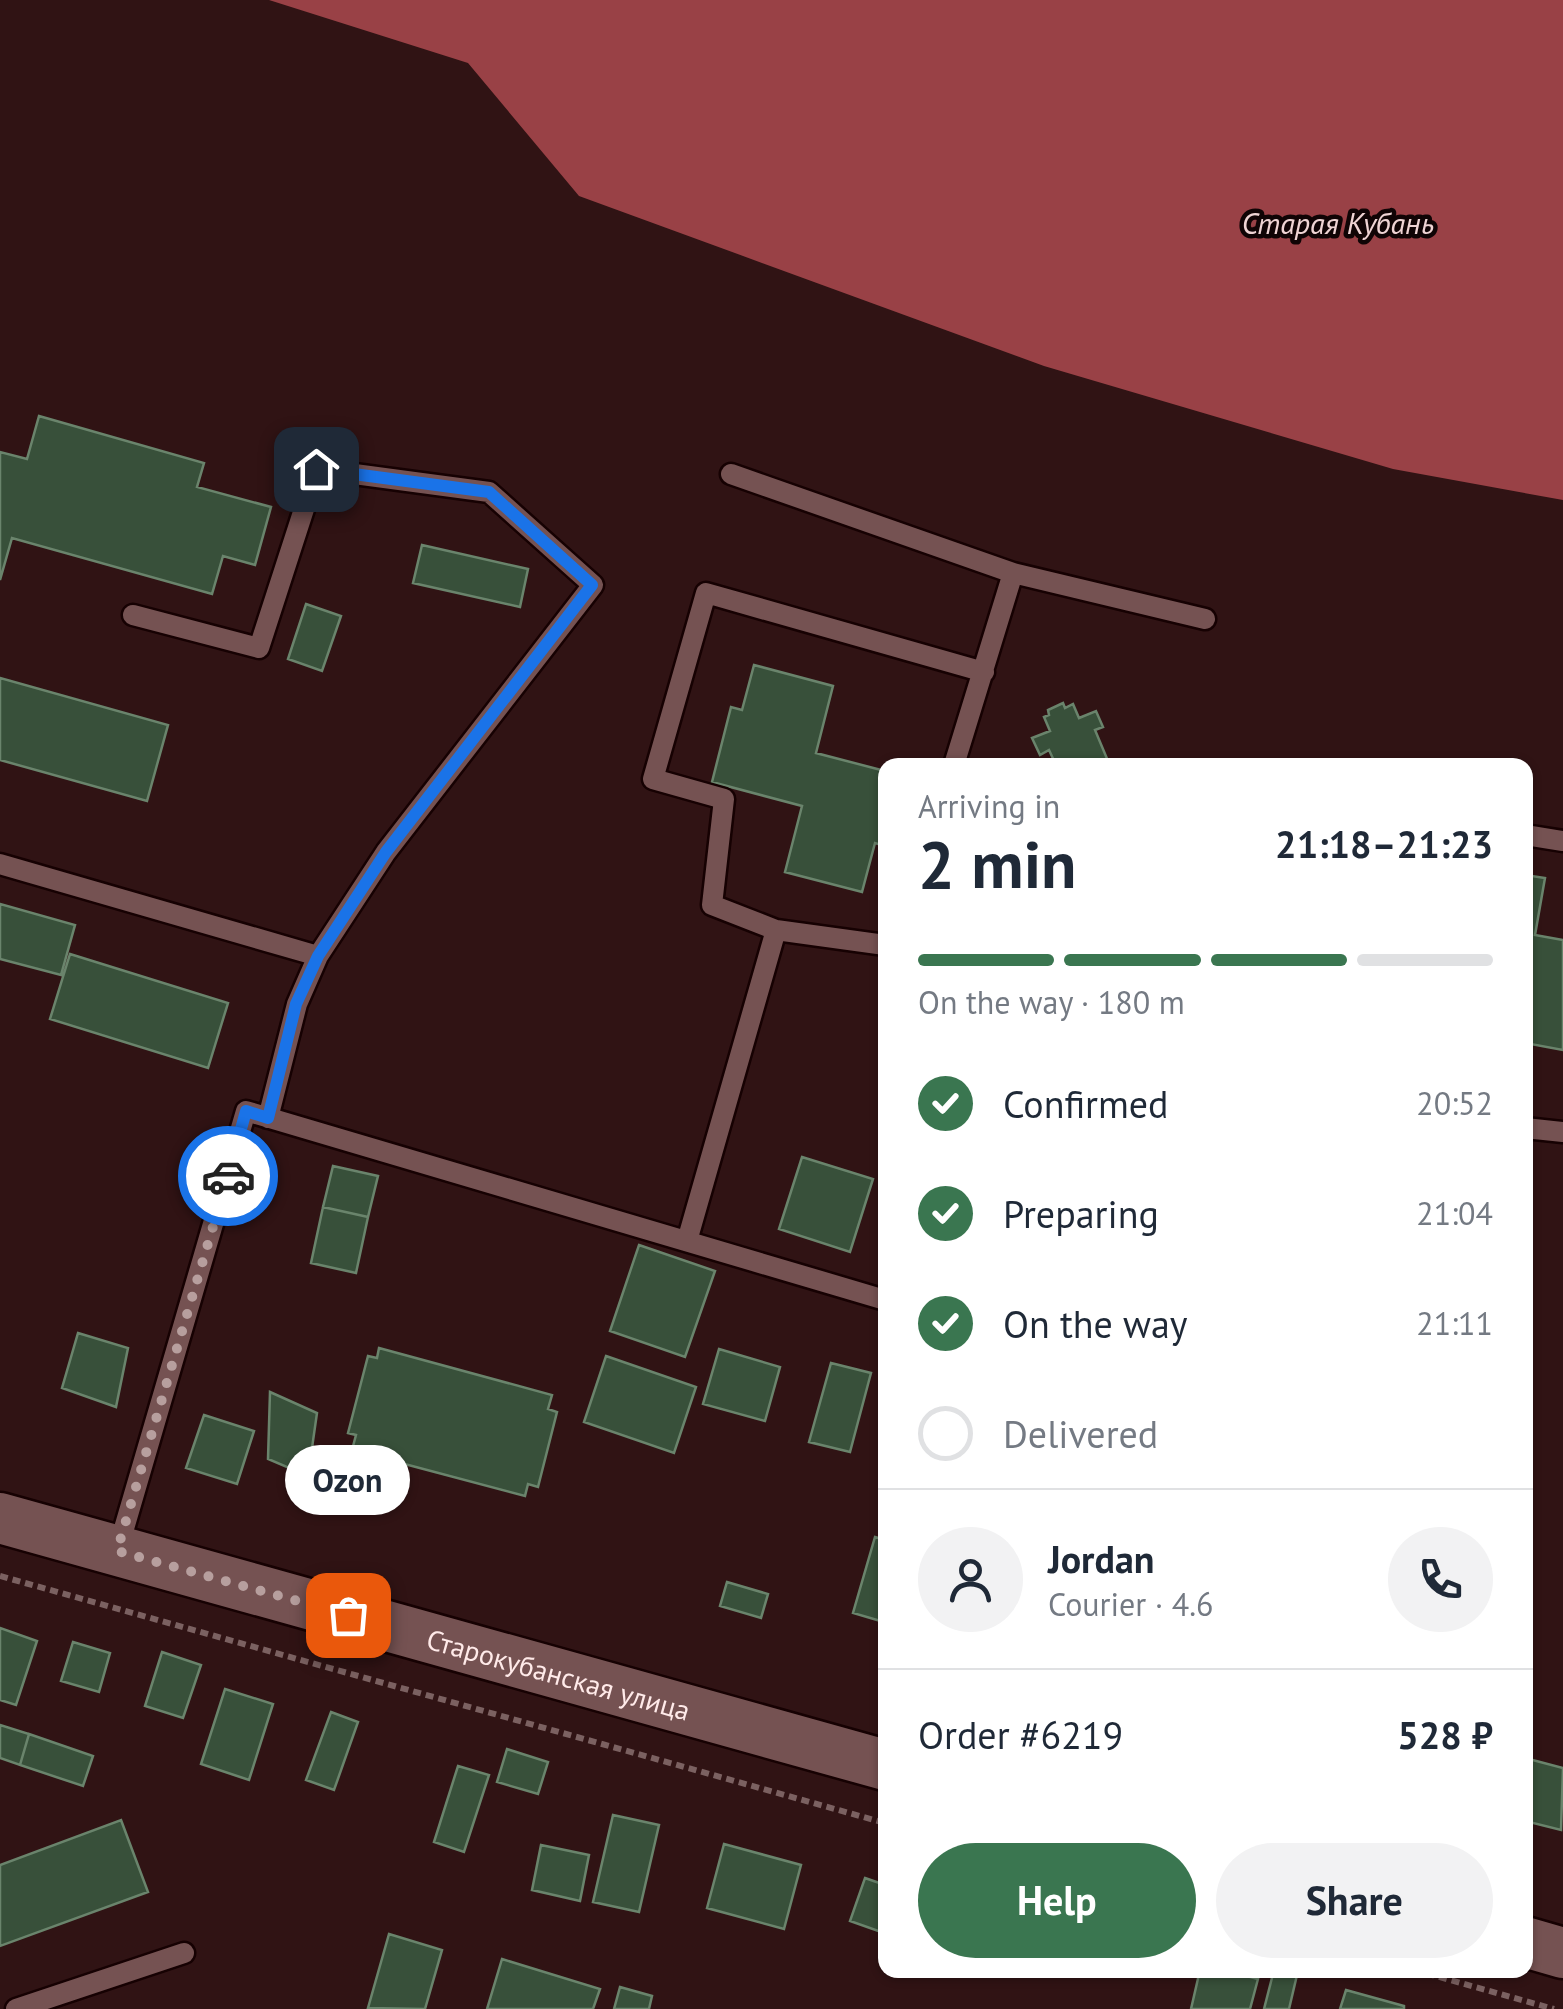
<!DOCTYPE html>
<html lang="en">
<head>
<meta charset="utf-8">
<style>
	:root { --surface:#fff; --page:#f2f2f3; --text:#1f2937; --muted:#747a83; --line:#e0e1e3; --accent:#3a7650 }
	body { margin:0; font-family:"PT Sans",sans-serif; background:var(--page); color:var(--text); height:100vh; display:flex; flex-direction:column; font-size:38px; white-space:nowrap }
	* { box-sizing:border-box; margin:0 }
	p { font-size:32px; color:var(--muted) }
	.icon { flex:none; width:55px; height:55px; fill:none; stroke:currentColor; stroke-width:2; stroke-linecap:round; stroke-linejoin:round }
	.map { position:relative; flex:1; overflow:hidden }
	.sheet { position:absolute; left:878px; top:758px; width:655px; height:1220px; display:flex; flex-direction:column; background:var(--surface); border-radius:20px; box-shadow:0 2px 8px #0004 }
	.sheet>* { flex:none }
	.pin { position:absolute; display:grid; place-items:center; width:85px; height:85px; color:#fff; margin:-42px; border-radius:20px; box-shadow:0 5px 15px #0006 }
	.courier { position:absolute; display:grid; place-items:center; width:100px; height:100px; margin:-50px; border:8px solid #1a73e8; border-radius:50%; background:#fff; color:#222; box-shadow:0 2px 12px #0007 }
	.bubble { position:absolute; height:70px; border-radius:35px; background:var(--surface); box-shadow:0 2px 8px #0004; font-size:32px; font-weight:600; line-height:70px; text-align:center }
	.overview em { font-style:normal; font-weight:600 }
	.overview div { display:flex; flex-direction:column-reverse }
	.overview { display:flex; align-items:center; justify-content:space-between; height:170px; padding:0 40px }
	h1 { font-size:65px; font-weight:600; line-height:75px }
	.bar { display:grid; grid-template-columns:repeat(4,1fr); gap:15px 10px; align-content:center; height:120px; padding:0 40px }
	.bar i { height:12px; border-radius:8px; background:var(--line) }
	.bar .current { background:var(--accent) }
	.bar p { grid-column:span 4 }
	.line { display:flex; align-items:center; gap:25px; padding:0 40px; border-top:2px solid var(--line) }
	.line div { flex:1 }
	.round { display:grid; place-items:center; flex:none; width:105px; height:105px; border-radius:52px; background:var(--page) }
	ol { padding:0 40px; list-style:none }
	li { display:flex; align-items:center; gap:30px; height:110px }
	li p { margin-inline-start:auto }
	li .icon { padding:10px; border-radius:50%; background:var(--accent); color:#fff; stroke-width:4 }
	li:last-child { color:var(--muted) }
	li i { width:55px; height:55px; border:5px solid var(--line); border-radius:50% }
	.primary-button { display:flex; gap:20px; margin-top:auto; padding:20px 40px }
	.primary-button a { flex:1; height:115px; border-radius:60px; background:var(--accent); color:#fff; font-size:40px; font-weight:600; line-height:115px; text-align:center }
	.primary-button a+a { background:var(--page); color:var(--text) }
	.map>svg:first-child { display:block }
	.water { fill:#994146 }
	.building { fill:#38503a; stroke:#6a846c; stroke-width:2.5 }
	.lines { fill:none; stroke-linecap:round; stroke-linejoin:round }
	.service-casing { stroke:#160102; stroke-width:25 }
	.tertiary-casing { stroke:#160102; stroke-width:55 }
	.path { stroke:#7b6161; stroke-width:6; stroke-dasharray:8 5; stroke-linecap:butt }
	.service { stroke:#755252; stroke-width:20 }
	.tertiary { stroke:#755252; stroke-width:50 }
	.done { stroke:#b79f9e; stroke-width:10; stroke-dasharray:0 18 }
	.route { stroke:#1a73e8; stroke-width:12 }
	.labels { text-anchor:middle; dominant-baseline:central; stroke-width:9; stroke-linejoin:round; paint-order:stroke }
	.street-label { font-size:28px; fill:#ffeae9; stroke:#100405 }
	.water-label { font-size:30px; font-style:italic; fill:#efd4d4; stroke:#100405 }
</style>
</head>
<body>
<div class="map">
<svg width="1563" height="2009" viewBox="0 0 1563 2009">
	<rect width="100%" height="100%" fill="#301314"/>
	<path class="water" d="M269,0H1563V500L1393,469L1044,366L579,196L468,63Z"/>
	<path class="building" d="M39,416L204,463L197,487L271,507L255,565L223,556L212,594L12,538L0,580V452L27,459Z
		M422,545L528,569L520,607L413,583Z
		M306,604L341,616L322,671L288,659Z
		M754,665L833,686L816,753L885,771V846L875,843L862,892L785,872L802,806L712,782L731,707L742,710Z
		M0,678L168,725L147,801L0,760Z
		M1063,703L1065,708L1073,704L1079,718L1096,711L1103,727L1095,730L1108,761L1098,765H1056L1049,750L1040,755L1032,738L1050,731L1044,717L1049,715L1048,710Z
		M1525,875L1545,878L1535,935L1563,940V1050L1525,1043Z
		M0,904L75,925L61,975L0,959Z
		M70,954L228,1003L208,1068L50,1019Z
		M802,1157L873,1179L850,1252L779,1229Z
		M333,1166L378,1176L368,1217L323,1207Z
		M323,1207L368,1217L356,1273L311,1263Z
		M639,1245L715,1271L685,1357L610,1331Z
		M78,1333L128,1348L116,1407L62,1388Z
		M379,1348L552,1395L548,1409L557,1412L538,1487L528,1484L525,1496L352,1450L356,1435L348,1433L368,1356L377,1358Z
		M719,1349L780,1367L765,1421L703,1404Z
		M606,1356L696,1387L674,1453L584,1422Z
		M831,1363L871,1373L850,1452L809,1442Z
		M270,1392L317,1413L308,1476L268,1459Z
		M204,1415L254,1431L237,1484L186,1468Z
		M875,1537L885,1540L884,1622L853,1613Z
		M727,1582L768,1594L761,1618L720,1606Z
		M0,1628L37,1641L16,1705L0,1700Z
		M73,1642L110,1653L99,1692L61,1681Z
		M162,1652L201,1665L183,1718L145,1706Z
		M225,1689L273,1704L249,1780L201,1764Z
		M331,1712L358,1722L334,1790L306,1780Z
		M0,1725L29,1734L20,1765L0,1758Z
		M29,1734L93,1756L83,1786L20,1765Z
		M507,1749L548,1762L538,1794L497,1782Z
		M1525,1758L1563,1768L1561,1830L1525,1821Z
		M458,1766L489,1775L464,1852L434,1842Z
		M613,1815L659,1825L639,1912L593,1902Z
		M121,1820L148,1892L0,1946V1865Z
		M724,1844L801,1865L784,1929L707,1908Z
		M541,1845L589,1855L580,1901L532,1890Z
		M865,1878L885,1885L884,1933L850,1921Z
		M389,1934L442,1950L425,2009L368,2008Z
		M502,1959L600,1989L593,2009H487Z
		M1200,1970H1224L1258,1979L1250,2009H1191Z
		M1274,1970L1297,1975L1289,2009H1264Z
		M620,1987L652,1996L649,2009H614Z
		M1346,1990L1404,2006V2009H1340Z"/>
	<g class="lines">
		<defs>
			<path id="service" d="M731,474L1013,573L954,765
				M1013,573L1205,619
				M133,615L259,648L317,469L489,492L593,585L386,852L318,956L297,1004L268,1118
				M1525,835L1563,841
				M0,864L318,956
				M776,930L712,905L724,799L653,779L706,593L984,672
				M1525,1128L1563,1132
				M687,1241L776,930L885,945
				M118,1549L246,1111L885,1300
				M16,2009L184,1953"/>
			<g id="tertiary">
				<path id="s1" d="M0,1518L885,1765"/>
				<path d="M1525,1942L1563,1953"/>
			</g>
		</defs>
		<use href="#service" class="service-casing"/>
		<use href="#tertiary" class="tertiary-casing"/>
		<path class="path" d="M0,1576L885,1823
			M1414,1970L1554,2009"/>
		<use href="#service" class="service"/>
		<use href="#tertiary" class="tertiary"/>
	</g>
	<g class="lines">
		<path class="done" d="M228,1176L117,1551L348,1615"/>
		<path class="route" d="M228,1176L246,1111L268,1118L296,1004L318,956L386,852L592,585L489,492L316,469"/>
	</g>
	<g class="labels">
		<g class="street-label">
			<text stroke="none"><textPath href="#s1" startOffset="580">Старокубанская улица</textPath></text>
		</g>
		<g class="water-label">
			<text x="1338" y="222">Старая Кубань</text>
		</g>
	</g>
</svg>
<div class="pin" style="left:348px;top:1615px;background:#ea580c"><svg class="icon" aria-label="bag" viewBox="0 0 24 24"><path d="M5 8h14l-1 12H6zM9 8a3 3 0 0 1 6 0"/></svg></div>
<div class="pin" style="left:316px;top:469px;background:#1f2937"><svg class="icon" aria-label="home" viewBox="0 0 24 24"><path d="M3 11l9-7 9 7M6 9v11h12V9"/></svg></div>
<div class="courier" style="left:228px;top:1176px"><svg class="icon" aria-label="car" viewBox="0 0 24 24"><path d="M5 17H2v-5l4-1 3-4h7l3 4 3 1v5h-3M9 17h6M6 11h13"/><circle cx="7" cy="17" r="2"/><circle cx="17" cy="17" r="2"/></svg></div>
<div class="bubble" style="left:285px;top:1445px;width:125px">Ozon</div>
<section class="sheet">
<div class="overview"><div><h1>2 min</h1><p>Arriving in</p></div><em>21:18–21:23</em></div>
<div class="bar"><i class="current"></i><i class="current"></i><i class="current"></i><i></i><p>On the way · 180 m</p></div>
<ol>
<li><svg class="icon" aria-label="check" viewBox="0 0 24 24"><path d="M5 12l5 5 9-10"/></svg>Confirmed<p>20:52</p></li>
<li><svg class="icon" aria-label="check" viewBox="0 0 24 24"><path d="M5 12l5 5 9-10"/></svg>Preparing<p>21:04</p></li>
<li><svg class="icon" aria-label="check" viewBox="0 0 24 24"><path d="M5 12l5 5 9-10"/></svg>On the way<p>21:11</p></li>
<li><i></i>Delivered</li>
</ol>
<div class="line" style="height:180px"><a class="round"><svg class="icon" aria-label="person" viewBox="0 0 24 24"><circle cx="12" cy="8" r="4"/><path d="M4 21q1-7 8-7t8 7"/></svg></a><div><b>Jordan</b><p>Courier · 4.6</p></div><a class="round"><svg class="icon" aria-label="phone" viewBox="0 0 24 24"><path d="M5 4h4l2 5-3 2q2 4 5 5l2-3 5 2v4C11 20 4 13 5 4z"/></svg></a></div>
<div class="line" style="height:130px"><div>Order #6219</div><b>528 ₽</b></div>
<div class="primary-button"><a>Help</a><a>Share</a></div>
</section>
</div>
</body>
</html>
